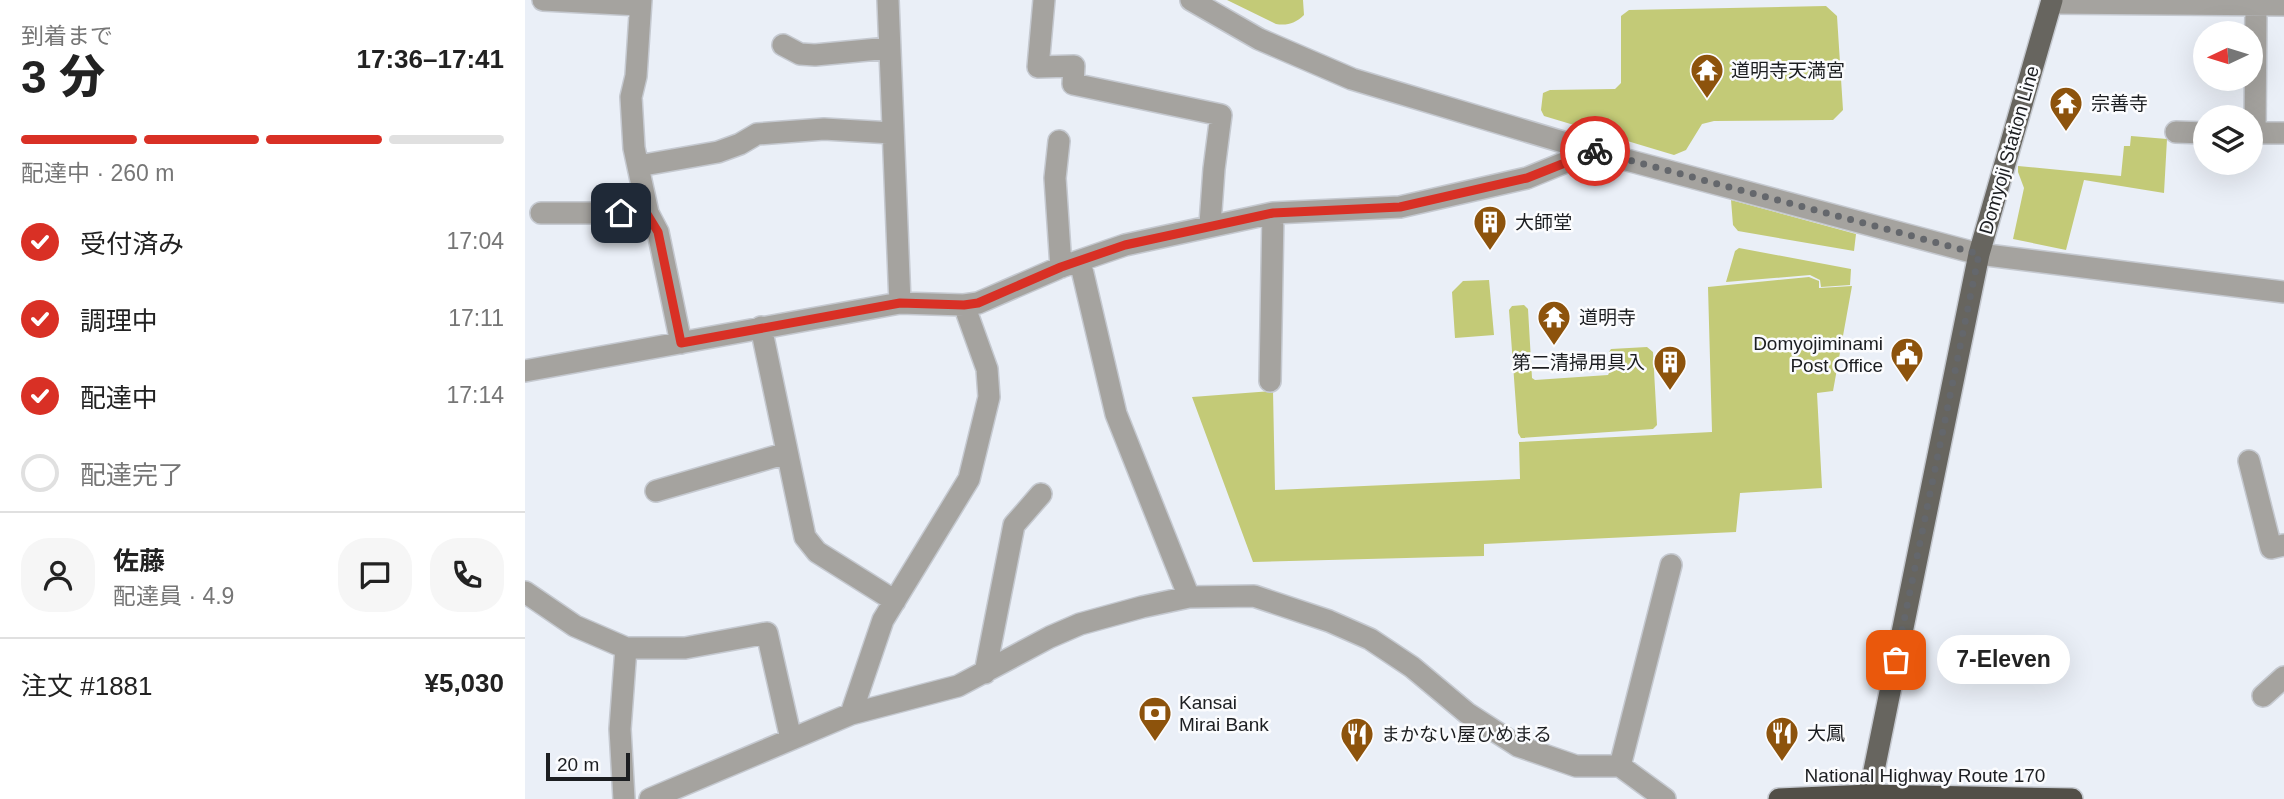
<!DOCTYPE html>
<html lang="ja">
<head>
<meta charset="utf-8">
<style>
	:root { --surface:#fff; --page:#f6f6f6; --text:#222; --muted:#767676; --line:#e0e0e0; --accent:#d93025 }
	body { margin:0; font-family:Helvetica,"Noto Sans JP",sans-serif; background:var(--page); color:var(--text); height:100vh; display:flex; flex-direction:column; font-size:26px; white-space:nowrap }
	* { box-sizing:border-box; margin:0 }
	p { font-size:23px; color:var(--muted) }
	.icon { flex:none; width:38px; height:38px; fill:none; stroke:currentColor; stroke-width:2; stroke-linecap:round; stroke-linejoin:round }
	.map { position:relative; flex:1; overflow:hidden }
	.sheet { display:flex; flex-direction:column; background:var(--surface); width:525px }
	.sheet>* { flex:none }
	.needle { width:46px; rotate:266deg }
	.tools { position:absolute; left:1668px; top:21px; display:grid; gap:14px }
	.tools a { display:grid; place-items:center; width:70px; height:70px; border-radius:50%; background:var(--surface); box-shadow:0 7px 28px #0002; font-size:35px }
	.scale { position:absolute; left:21px; bottom:18px; width:84px; box-sizing:border-box; padding-left:7px; border:4px solid #1c1e21; border-top:0; font-size:19px; line-height:24px; white-space:nowrap; color:#1c1e21; -webkit-text-stroke:5px #fbfcfe; paint-order:stroke }
	.pin { position:absolute; display:grid; place-items:center; width:60px; height:60px; color:#fff; margin:-30px; border-radius:14px; box-shadow:0 4px 10px #0006 }
	.courier { position:absolute; display:grid; place-items:center; width:70px; height:70px; margin:-35px; border:5px solid #d93025; border-radius:50%; background:#fff; color:#222; box-shadow:0 2px 9px #0007 }
	.bubble { position:absolute; height:49px; border-radius:24px; background:var(--surface); box-shadow:0 7px 28px #0002; font-size:23px; font-weight:800; line-height:49px; text-align:center }
	.overview em { font-style:normal; font-weight:800 }
	.overview div { display:flex; flex-direction:column-reverse }
	.overview { display:flex; align-items:center; justify-content:space-between; height:119px; padding:0 21px }
	h1 { font-size:46px; font-weight:800; line-height:52px }
	.bar { display:grid; grid-template-columns:repeat(4,1fr); gap:10px 7px; align-content:center; height:84px; padding:0 21px }
	.bar i { height:9px; border-radius:5px; background:var(--line) }
	.bar .on { background:var(--accent) }
	.bar p { grid-column:span 4 }
	.line { display:flex; align-items:center; gap:18px; padding:0 21px; border-top:2px solid var(--line) }
	.line div { flex:1 }
	.round { display:grid; place-items:center; flex:none; width:74px; height:74px; border-radius:28px; background:var(--page) }
	ol { padding:0 21px; list-style:none }
	li { display:flex; align-items:center; gap:21px; height:77px }
	li p { margin-inline-start:auto }
	li .icon { padding:7px; border-radius:50%; background:var(--accent); color:#fff; stroke-width:4 }
	li:last-child { color:var(--muted) }
	li i { width:38px; height:38px; border:4px solid var(--line); border-radius:50% }
	main { display:flex; flex:1; min-height:0 }
	.map>svg:first-child { display:block }
	.green { fill:#c3ca77 }
	.lines { fill:none; stroke-linecap:round; stroke-linejoin:round }
	.minor-casing { stroke:#c5c9d0; stroke-width:24 }
	.major-casing { stroke:#c5c9d0; stroke-width:24 }
	.highway-casing { stroke:#c5c9d0; stroke-width:24 }
	.minor { stroke:#a5a39f; stroke-width:21 }
	.major { stroke:#67655f; stroke-width:21 }
	.highway { stroke:#524f48; stroke-width:21 }
	.done { stroke:#64676c; stroke-width:7; stroke-dasharray:0 12.6 }
	.route { stroke:#d93025; stroke-width:9 }
	.labels { text-anchor:middle; dominant-baseline:central; stroke-width:5; stroke-linejoin:round; paint-order:stroke }
	.poi-label { font-size:19px; fill:#1c1e21; stroke:#fbfcfe; text-anchor:start }
	.street-label { font-size:19px; fill:#1c1e21; stroke:#fbfcfe }
</style>
</head>
<body>
<main>
<section class="sheet">
<div class="overview"><div><h1>3 分</h1><p>到着まで</p></div><em>17:36–17:41</em></div>
<div class="bar"><i class="on"></i><i class="on"></i><i class="on"></i><i></i><p>配達中 · 260 m</p></div>
<ol>
<li><svg class="icon" aria-label="check" viewBox="0 0 24 24"><path d="M5 12l5 5 9-10"/></svg>受付済み<p>17:04</p></li>
<li><svg class="icon" aria-label="check" viewBox="0 0 24 24"><path d="M5 12l5 5 9-10"/></svg>調理中<p>17:11</p></li>
<li><svg class="icon" aria-label="check" viewBox="0 0 24 24"><path d="M5 12l5 5 9-10"/></svg>配達中<p>17:14</p></li>
<li><i></i>配達完了</li>
</ol>
<div class="line" style="height:126px"><a class="round"><svg class="icon" aria-label="person" viewBox="0 0 24 24"><circle cx="12" cy="8" r="4"/><path d="M4 21q1-7 8-7t8 7"/></svg></a><div><b>佐藤</b><p>配達員 · 4.9</p></div><a class="round"><svg class="icon" aria-label="chat" viewBox="0 0 24 24"><path d="M4 5h16v11H9l-5 4z"/></svg></a><a class="round"><svg class="icon" aria-label="phone" viewBox="0 0 24 24"><path d="M5 4h4l2 5-3 2q2 4 5 5l2-3 5 2v4C11 20 4 13 5 4z"/></svg></a></div>
<div class="line" style="height:91px"><div>注文 #1881</div><b>¥5,030</b></div>
</section>
<div class="map">
<svg width="1759" height="799" viewBox="0 0 1759 799">
	<rect width="100%" height="100%" fill="#eaeff7"/>
	<path class="green" d="M702,0H778L779,15C771,23 762,26 751,24Z
		M1301,6L1312,16L1318,110L1308,120L1189,121L1177,124L1161,150L1149,155L1019,116L1016,110L1018,93L1025,90L1090,89L1096,83V16L1104,10Z
		M1606,136L1642,139L1639,193L1559,180L1541,250L1488,239L1499,188L1493,172V166L1596,176L1599,146H1605Z
		M1206,200L1331,234L1329,251L1213,231L1208,225Z
		M1214,248L1326,269L1325,285L1296,287L1295,280L1285,275L1201,282L1210,251Z
		M1284,277L1294,281V288L1327,286L1308,391L1292,393L1297,488L1215,493L1211,532L959,544V556L728,562L667,397L748,391L750,490L995,479L994,442L1187,432L1183,287Z
		M964,280L969,335L930,338L927,292L938,281Z
		M999,305L1003,309L1007,378L1010,380L1083,375L1085,371L1084,352L1086,349L1122,347L1128,352L1132,425L1128,429L996,438L993,433L984,310L987,306Z"/>
	<g class="lines">
		<defs>
			<path id="minor" d="M18,0L115,5
				M116,0L111,76L106,97L109,148L123,213L133,232L156,343
				M363,0L375,303
				M519,0L513,67L549,66L548,84L696,115L689,169L685,224
				M666,0L734,39L827,79L1068,151L1454,254L1759,292
				M1527,3L1759,5
				M258,45L275,54L290,55L364,48
				M1651,132L1680,133
				M1726,133H1759
				M1730,134L1731,6L1737,0
				M534,141L530,178L536,267
				M113,166L193,152L215,144L232,134L299,129L367,133
				M16,213H123
				M555,261L591,414L664,597
				M236,327L280,537L292,552L370,601
				M0,371L375,303L439,305L453,303L536,267L600,245L748,213L875,207L1002,178L1068,151
				M745,381L748,213
				M1724,461L1746,548L1759,545
				M131,491L262,453
				M0,592L50,626L101,648H160L242,633L266,739
				M460,673L489,525L516,494
				M1738,696L1759,677
				M326,714L358,620L444,479L464,397L462,369L439,305
				M1095,766L1146,565
				M99,799L95,729L101,648
				M125,799L326,714L433,686L525,637L555,624L617,607L664,597L729,596L804,621L845,639L887,667L942,713L993,746L1051,766H1095L1140,799"/>
			<path id="major" d="M1344,795L1454,254L1527,0"/>
			<path id="highway" d="M1254,799L1344,795L1547,799"/>
		</defs>
		<use href="#minor" class="minor-casing"/>
		<use href="#major" class="major-casing"/>
		<use href="#highway" class="highway-casing"/>
		<use href="#minor" class="minor"/>
		<use href="#major" class="major"/>
		<use href="#highway" class="highway"/>
	</g>
	<g class="lines">
		<path class="done" d="M1070,151L1454,254L1371,660"/>
		<path class="route" d="M96,213L122,214L133,232L156,343L375,303L439,305L453,303L536,267L600,245L748,213L875,207L1002,178L1070,151"/>
	</g>
	<defs>
		<symbol id="temple-pin" viewBox="-11 -11 22 30"><path d="M0 17L-7.5 6A9.5 9.5 0 1 1 7.5 6Z" fill="#8d530c" stroke="#fbfcfe"/><path d="M0-6L5-2H3V0L6.5 2.5H4V6H1.5V3h-3V6H-4V2.5H-6.5L-3 0V-2H-5Z" fill="#fff"/></symbol>
		<symbol id="building-pin" viewBox="-11 -11 22 30"><path d="M0 17L-7.5 6A9.5 9.5 0 1 1 7.5 6Z" fill="#8d530c" stroke="#fbfcfe"/><path d="M-4-6H4V6H1V3H-1V6H-4ZM-2.5-4.3h1.7v1.8h-1.7ZM.8-4.3h1.7v1.8H.8ZM-2.5-1h1.7V.8h-1.7ZM.8-1h1.7V.8H.8Z" fill="#fff"/></symbol>
		<symbol id="civic-pin" viewBox="-11 -11 22 30"><path d="M0 17L-7.5 6A9.5 9.5 0 1 1 7.5 6Z" fill="#8d530c" stroke="#fbfcfe"/><path d="M-.6-6.5H3V-4.5H.6V-3L4-1V1h2V6H-6V1h2V-1L-.6-3ZM-1.2 2.5V6h2.4V2.5Z" fill="#fff"/></symbol>
		<symbol id="bank-pin" viewBox="-11 -11 22 30"><path d="M0 17L-7.5 6A9.5 9.5 0 1 1 7.5 6Z" fill="#8d530c" stroke="#fbfcfe"/><path d="M-6-4H6V4H-6ZM0-2.3a2.3 2.3 0 1 0 0 4.6a2.3 2.3 0 1 0 0-4.6Z" fill="#fff"/></symbol>
		<symbol id="restaurant-pin" viewBox="-11 -11 22 30"><path d="M0 17L-7.5 6A9.5 9.5 0 1 1 7.5 6Z" fill="#8d530c" stroke="#fbfcfe"/><path d="M-5-6h1v4h1v-4h1v4h1v-4h1v5L-1.5 .5V6h-2V.5L-5-1ZM5-6V6H3V1.5H1.5Q1.5-4 5-6Z" fill="#fff"/></symbol>
	</defs>
	<g fill-rule="evenodd">
		<use href="#temple-pin" x="1163" y="51" width="38" height="52"/>
		<use href="#temple-pin" x="1522" y="84" width="38" height="52"/>
		<use href="#building-pin" x="946" y="203" width="38" height="52"/>
		<use href="#temple-pin" x="1010" y="298" width="38" height="52"/>
		<use href="#civic-pin" x="1363" y="335" width="38" height="52"/>
		<use href="#building-pin" x="1126" y="343" width="38" height="52"/>
		<use href="#bank-pin" x="611" y="694" width="38" height="52"/>
		<use href="#restaurant-pin" x="1238" y="714" width="38" height="52"/>
		<use href="#restaurant-pin" x="813" y="715" width="38" height="52"/>
	</g>
	<g class="labels">
		<g class="poi-label">
			<text x="1206" y="70">道明寺天満宮</text>
			<text x="1566" y="103">宗善寺</text>
			<text x="990" y="222">大師堂</text>
			<text x="1054" y="317">道明寺</text>
			<text x="1358" y="343" text-anchor="end">Domyojiminami<tspan x="1358" dy="22">Post Office</tspan></text>
			<text x="1120" y="362" text-anchor="end">第二清掃用具入</text>
			<text x="654" y="702">Kansai<tspan x="654" dy="22">Mirai Bank</tspan></text>
			<text x="1282" y="733">大鳳</text>
			<text x="856" y="734">まかない屋ひめまる</text>
		</g>
		<g class="street-label">
			<text transform="translate(1484 150) rotate(-74)">Domyoji Station Line</text>
			<text x="1400" y="775">National Highway Route 170</text>
		</g>
	</g>
</svg>
<div class="tools">
<a><svg class="needle" viewBox="-14 -14 28 28"><path d="M0-13l5 13h-10z" fill="#e53935"/><path d="M0 13l5-13h-10z" fill="#767676"/></svg></a>
<a><svg class="icon" aria-label="layers" viewBox="0 0 24 24"><path d="M12 4l9 5-9 5-9-5zM3 14l9 5 9-5"/></svg></a>
</div>
<div class="scale">20 m</div>
<div class="pin" style="left:1371px;top:660px;background:#ea580c"><svg class="icon" aria-label="bag" viewBox="0 0 24 24"><path d="M5 8h14l-1 12H6zM9 8a3 3 0 0 1 6 0"/></svg></div>
<div class="pin" style="left:96px;top:213px;background:#1f2937"><svg class="icon" aria-label="home" viewBox="0 0 24 24"><path d="M3 11l9-7 9 7M6 9v11h12V9"/></svg></div>
<div class="courier" style="left:1070px;top:151px"><svg class="icon" aria-label="bike" viewBox="0 0 24 24"><circle cx="6" cy="16" r="4"/><circle cx="18" cy="16" r="4"/><path d="M6 16l4-8h5l3 8M10 8l3 8H6M13 5h3"/></svg></div>
<div class="bubble" style="left:1412px;top:635px;width:133px">7-Eleven</div>
</div>
</main>
</body>
</html>
